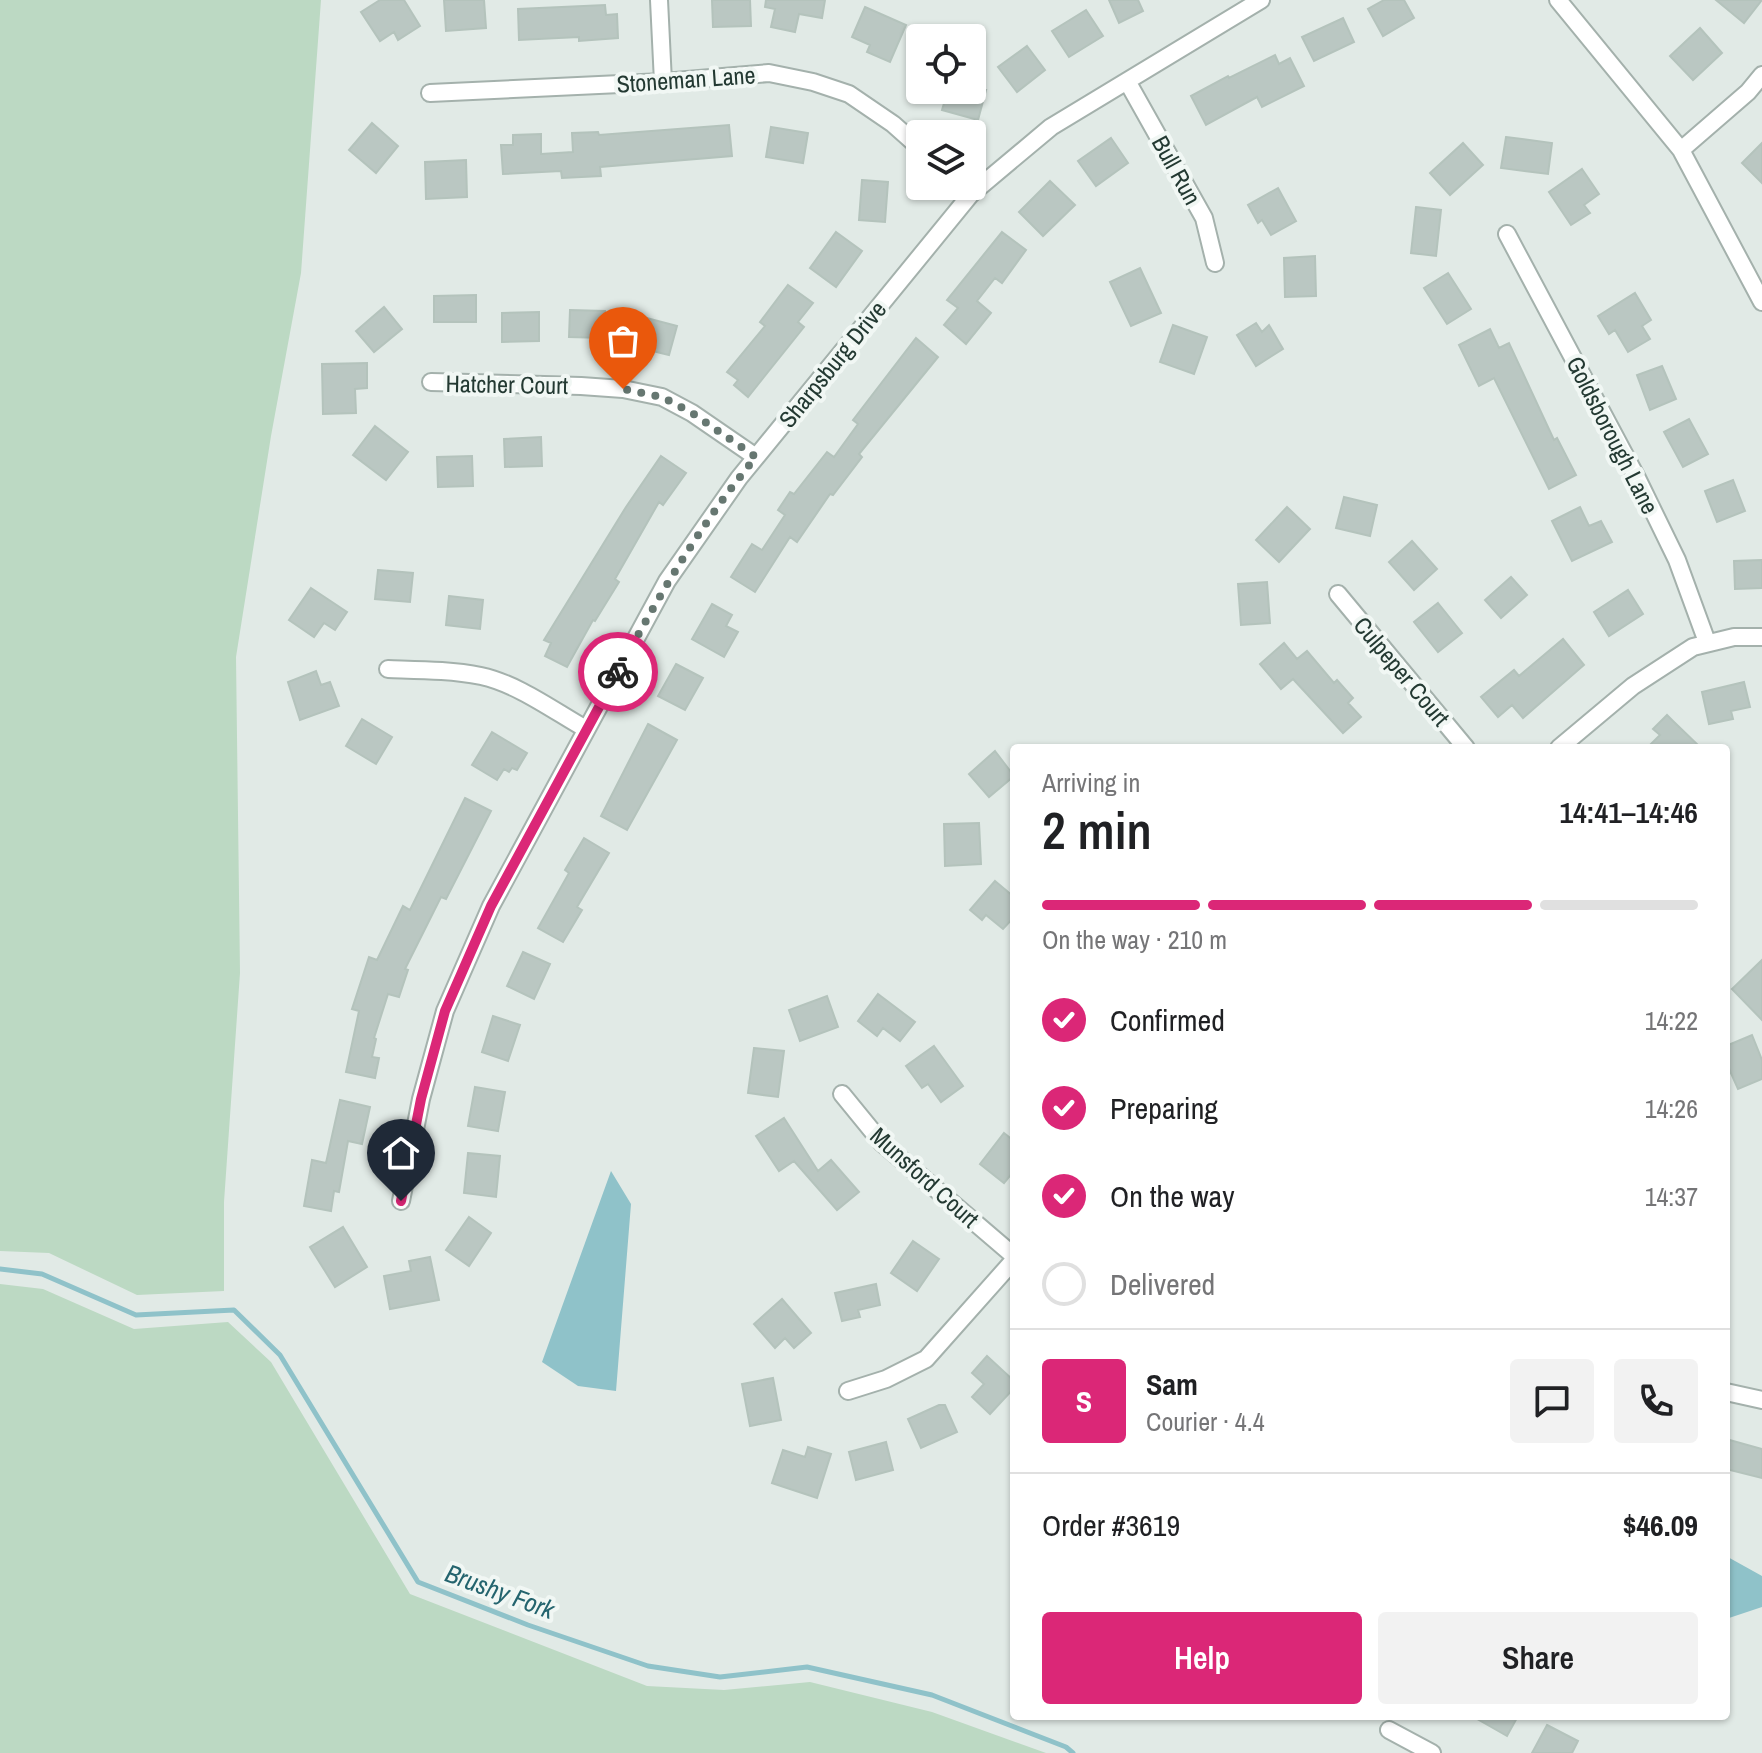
<!DOCTYPE html>
<html lang="en">
<head>
<meta charset="utf-8">
<style>
	:root { --surface:#fff; --page:#f2f2f2; --text:#202124; --muted:#757577; --line:#e0e0e0; --accent:#db2777 }
	body { margin:0; font-family:"Archivo Narrow",sans-serif; background:var(--page); color:var(--text); height:100vh; display:flex; flex-direction:column; font-size:30px; white-space:nowrap }
	* { box-sizing:border-box; margin:0 }
	p { font-size:26px; color:var(--muted) }
	.icon { flex:none; width:44px; height:44px; fill:none; stroke:currentColor; stroke-width:2; stroke-linecap:round; stroke-linejoin:round }
	.map { position:relative; flex:1; overflow:hidden }
	.details { position:absolute; left:1010px; top:744px; width:720px; height:976px; display:flex; flex-direction:column; background:var(--surface); border-radius:8px; box-shadow:0 2px 6px #0004 }
	.details>* { flex:none }
	.fabs { position:absolute; left:906px; top:24px; display:grid; gap:16px }
	.fabs a { display:grid; place-items:center; width:80px; height:80px; border-radius:8px; background:var(--surface); box-shadow:0 2px 6px #0004; font-size:40px }
	.pin { position:absolute; display:grid; place-items:center; width:68px; height:68px; color:#fff; margin:-82px -34px; border-radius:50% 50% 50% 0; rotate:-45deg; box-shadow:0 0 8px #0007 }
	.pin .icon { rotate:45deg }
	.courier { position:absolute; display:grid; place-items:center; width:80px; height:80px; margin:-40px; border:6px solid #db2777; border-radius:50%; background:#fff; color:#222; box-shadow:0 2px 10px #0007 }
	.head em { font-style:normal; font-weight:600 }
	.head div { display:flex; flex-direction:column-reverse }
	.head { display:flex; align-items:center; justify-content:space-between; height:136px; padding:0 32px }
	h1 { font-size:52px; font-weight:600; line-height:60px }
	.bar { display:grid; grid-template-columns:repeat(4,1fr); gap:12px 8px; align-content:center; height:96px; padding:0 32px }
	.bar i { height:10px; border-radius:6px; background:var(--line) }
	.bar .selected { background:var(--accent) }
	.bar p { grid-column:span 4 }
	.line { display:flex; align-items:center; gap:20px; padding:0 32px; border-top:2px solid var(--line) }
	.line div { flex:1 }
	.round { display:grid; place-items:center; flex:none; width:84px; height:84px; border-radius:8px; background:var(--page) }
	ol { padding:0 32px; list-style:none }
	li { display:flex; align-items:center; gap:24px; height:88px }
	li p { margin-inline-start:auto }
	li .icon { padding:8px; border-radius:50%; background:var(--accent); color:#fff; stroke-width:4 }
	li:last-child { color:var(--muted) }
	li i { width:44px; height:44px; border:4px solid var(--line); border-radius:50% }
	.cta { display:flex; gap:16px; margin-top:auto; padding:16px 32px }
	.cta a { flex:1; height:92px; border-radius:8px; background:var(--accent); color:#fff; font-size:32px; font-weight:600; line-height:92px; text-align:center }
	.cta a+a { background:var(--page); color:var(--text) }
	.map>svg:first-child { display:block }
	.green { fill:#bcd9c3 }
	.water { fill:#8fc2c9 }
	.lines { fill:none; stroke-linecap:round; stroke-linejoin:round }
	.stream { stroke:#8fc2c9; stroke-width:5 }
	.building { fill:#bac7c2; stroke:#b4c3bc; stroke-width:2 }
	.minor-casing { stroke:#a4b1ac; stroke-width:20 }
	.minor { stroke:#fff; stroke-width:16 }
	.done { stroke:#667771; stroke-width:8; stroke-dasharray:0 14.4 }
	.route { stroke:#db2777; stroke-width:10 }
	.labels { text-anchor:middle; dominant-baseline:central; stroke-width:8; stroke-linejoin:round; paint-order:stroke }
	.street-label { font-size:24px; fill:#233932; stroke:#f1f7f4 }
	.water-label { font-size:26px; font-style:italic; fill:#24646e; stroke:#f1f7f4 }
</style>
</head>
<body>
<div class="map">
<svg width="1762" height="1753" viewBox="0 0 1762 1753">
	<rect width="100%" height="100%" fill="#e1eae6"/>
	<path class="green" d="M0,0H321L301,273L271,436L236,657L240,973L224,1202V1291L137,1295L49,1253L0,1251Z
		M0,1284L43,1289L134,1329L228,1322L271,1362L410,1594L647,1686L724,1690L810,1682L932,1712L1046,1753H0Z"/>
	<path class="water" d="M611,1171L631,1204L616,1391L578,1386L542,1362Z
		M1726,1556L1762,1576V1607L1726,1619Z"/>
	<g class="lines">
		<path class="stream" d="M0,1269L42,1274L136,1315L234,1310L280,1355L418,1582L528,1625L648,1666L720,1677L807,1667L932,1695L1066,1747L1073,1753"/>
	</g>
	<path class="building" d="M380,0H404L420,26L398,40L394,32L380,41L361,12Z
		M444,0H484L486,28L446,31Z
		M712,0H750L751,26L713,27Z
		M766,0H825L822,18L799,14L795,32L771,27L775,9L765,7Z
		M1109,0H1138L1143,11L1119,23Z
		M1384,0H1404L1414,18L1383,36L1368,9Z
		M1716,0H1762L1744,23Z
		M605,5L606,15L617,14L618,38L579,41V37L519,40L518,9Z
		M865,7L906,25L890,62L867,52L870,45L852,37Z
		M1086,10L1103,36L1069,57L1052,31Z
		M1343,18L1354,42L1314,61L1302,37Z
		M1700,28L1722,53L1693,80L1670,56Z
		M1027,46L1045,70L1017,92L998,67Z
		M1275,55L1279,64L1290,58L1304,86L1262,107L1257,97L1206,125L1191,96L1228,76L1229,78Z
		M948,90H986L978,120L942,110Z
		M372,123L398,146L376,173L349,150Z
		M729,125L732,156L600,167L601,176L562,178L561,171L503,174L501,145H513V135L541,134V154L573,152L572,133L598,132L599,135Z
		M771,127L808,133L803,163L766,157Z
		M1506,137L1552,143L1548,174L1501,168Z
		M1111,138L1128,163L1096,186L1078,161Z
		M1463,143L1483,165L1450,195L1430,173Z
		M1762,143V183L1742,163Z
		M466,160L467,197L426,199L425,162Z
		M1582,169L1599,194L1584,205L1590,213L1571,225L1549,192Z
		M862,180L888,182L885,222L859,220Z
		M1050,181L1075,205L1043,236L1019,212Z
		M1278,188L1296,221L1271,235L1262,220L1258,223L1248,205Z
		M1416,207L1441,210L1436,256L1411,253Z
		M836,232L862,251L836,287L810,268Z
		M1002,232L1026,250L1002,283L995,278L977,301L991,313L966,344L944,325L958,308L947,300Z
		M1315,256L1316,296L1285,297L1284,258Z
		M1140,268L1161,313L1131,326L1110,282Z
		M1448,273L1471,309L1447,324L1424,288Z
		M788,285L813,303L798,322L804,327L748,397L734,385L738,380L727,372L765,326L760,322Z
		M1635,293L1651,320L1642,326L1650,339L1628,352L1615,330L1609,334L1598,316Z
		M476,295V322H434V296Z
		M384,307L402,329L374,352L356,331Z
		M570,310L605,311L604,338L569,337Z
		M539,312V341L502,342V313Z
		M639,316L677,326L669,355L632,346Z
		M1256,323L1262,332L1269,325L1283,349L1256,366L1237,335Z
		M1173,325L1207,337L1194,374L1160,362Z
		M1490,329L1499,348L1509,343L1554,440L1557,438L1576,475L1549,489L1494,378L1479,386L1459,345Z
		M916,338L938,357L859,454L862,457L833,495L830,494L797,542L790,537L755,592L731,577L752,544L762,550L785,515L778,510L790,492L794,494L827,452L834,457L858,424L853,420Z
		M367,363V388L355,389L356,413L323,414L322,364Z
		M1662,366L1676,399L1650,410L1637,375Z
		M1689,419L1708,454L1683,467L1664,432Z
		M375,426L408,452L386,480L353,455Z
		M541,437L542,466L505,467L504,439Z
		M472,456L473,486L438,487L437,457Z
		M661,456L686,473L663,505L659,502L615,579L619,582L595,621L593,620L567,667L545,656L551,643L544,640L626,507Z
		M1733,480L1745,511L1717,522L1705,491Z
		M1344,497L1377,505L1370,536L1336,528Z
		M1287,507L1310,529L1279,562L1256,540Z
		M1580,507L1589,526L1601,521L1612,542L1572,561L1552,521Z
		M1412,541L1437,569L1414,590L1389,562Z
		M1762,560V588L1735,589L1734,561Z
		M378,570L413,573L410,602L375,599Z
		M1511,577L1527,595L1501,618L1485,600Z
		M1267,582L1270,623L1241,625L1238,584Z
		M311,588L347,612L335,630L324,623L314,637L289,620Z
		M1628,590L1643,614L1609,636L1594,612Z
		M449,596L483,600L480,629L446,625Z
		M1438,603L1462,633L1438,652L1414,622Z
		M712,604L732,615L726,626L738,632L724,657L692,639Z
		M1563,639L1584,665L1523,718L1512,705L1498,717L1481,697L1514,670L1519,676Z
		M1284,643L1297,659L1307,651L1334,683L1337,680L1353,698L1348,703L1361,717L1343,733L1293,679L1281,689L1260,664Z
		M676,664L703,678L685,710L658,696Z
		M316,671L321,685L330,682L339,706L300,720L288,682Z
		M1744,682L1750,707L1731,711L1733,719L1709,724L1702,692Z
		M1667,715L1673,721L1701,748H1647L1660,735L1653,729Z
		M362,719L392,737L376,764L346,746Z
		M648,724L677,740L627,830L601,816Z
		M492,732L527,753L517,770L512,768L509,772L504,769L497,780L472,765Z
		M995,751L1014,776L989,797L969,774Z
		M465,798L491,811L446,899L441,897L405,969L408,970L399,997L388,994L374,1038L376,1039L372,1057L379,1058L375,1078L346,1072L359,1011L352,1009L369,957L377,960L403,906L410,910Z
		M979,823L981,864L945,866L944,824Z
		M584,838L609,853L577,907L582,910L563,942L538,928L569,873L565,870Z
		M995,881L1014,897V917L1003,929L986,915L982,920L970,910Z
		M523,952L550,964L534,999L507,986Z
		M1762,960V1020L1732,989Z
		M878,994L915,1022L900,1041L883,1028L877,1036L858,1021Z
		M827,996L838,1027L800,1041L789,1010Z
		M493,1016L520,1025L508,1061L482,1052Z
		M1752,1035L1762,1060V1079L1738,1089L1726,1062V1046Z
		M934,1046L963,1086L941,1102L928,1084L922,1088L906,1066Z
		M754,1048L784,1051L778,1097L748,1093Z
		M475,1087L505,1092L498,1131L468,1126Z
		M340,1100L370,1107L362,1144L348,1141L339,1192L334,1191L331,1211L304,1206L312,1160L326,1163Z
		M784,1118L818,1171L831,1160L859,1192L837,1210L794,1161L779,1171L756,1136Z
		M1004,1133L1014,1141V1171L1004,1183L980,1164Z
		M468,1153L500,1156L496,1197L464,1193Z
		M469,1217L491,1233L469,1266L446,1250Z
		M343,1227L367,1267L335,1287L310,1247Z
		M913,1241L939,1259L917,1291L891,1273Z
		M430,1257L439,1300L390,1309L384,1276L411,1271L409,1261Z
		M876,1284L880,1305L858,1310L860,1317L842,1321L835,1293Z
		M782,1299L811,1333L794,1348L785,1338L775,1348L754,1324Z
		M987,1356L1014,1381V1388L990,1414L972,1397L984,1384L972,1373Z
		M773,1378L781,1420L750,1426L742,1384Z
		M939,1405H945L957,1432L921,1448L908,1419Z
		M1726,1439L1762,1449V1478L1726,1469Z
		M886,1442L893,1470L856,1480L849,1452Z
		M808,1447L831,1454L817,1498L772,1483L783,1450L805,1457Z
		M1472,1716H1518L1507,1736Z
		M1547,1725L1578,1741L1572,1753H1532Z"/>
	<g class="lines">
		<defs>
			<path id="minor" d="M659,0L663,82
				M1558,0L1681,150L1762,302
				M1127,81L1204,218L1215,263
				M430,93L663,82L769,73L813,82L849,94L893,124L920,148
				M1681,150L1748,92L1762,75
				M1507,234L1637,478L1677,560L1707,642
				M431,382L581,386L623,389L662,397L692,413L756,457
				M1338,594L1466,748
				M388,669C419,670 451,670 481,676C518,684 554,711 586,729
				M1559,748L1633,686L1693,647L1734,637H1762
				M842,1094L882,1143L1014,1256
				M401,1201L421,1099L445,1011L491,906L667,581L739,478L971,194L1051,127L1261,0
				M848,1391L886,1379L926,1359L1014,1260
				M1726,1392L1762,1400
				M1389,1730L1432,1753"/>
		</defs>
		<use href="#minor" class="minor-casing"/>
		<use href="#minor" class="minor"/>
	</g>
	<g class="lines">
		<path class="done" d="M618,672C658,597 701,523 756,457L692,413L662,397L623,389"/>
		<path class="route" d="M401,1201L421,1099L445,1011L491,906L618,672"/>
	</g>
	<g class="labels">
		<g class="street-label">
			<text transform="translate(686 79) rotate(-4)">Stoneman Lane</text>
			<text transform="translate(1177 170) rotate(61)">Bull Run</text>
			<text transform="translate(832 364) rotate(-51)">Sharpsburg Drive</text>
			<text transform="translate(507 384) rotate(1)">Hatcher Court</text>
			<text transform="translate(1613 435) rotate(63)">Goldsborough Lane</text>
			<text transform="translate(1402 671) rotate(50)">Culpeper Court</text>
			<text transform="translate(925 1177) rotate(42)">Munsford Court</text>
		</g>
		<g class="water-label">
			<text transform="translate(500 1591) rotate(20)">Brushy Fork</text>
		</g>
	</g>
</svg>
<div class="fabs">
<a><svg class="icon" aria-label="locate" viewBox="0 0 24 24"><circle cx="12" cy="12" r="6"/><path d="M12 2v4M12 18v4M2 12h4M18 12h4"/></svg></a>
<a><svg class="icon" aria-label="layers" viewBox="0 0 24 24"><path d="M12 4l9 5-9 5-9-5zM3 14l9 5 9-5"/></svg></a>
</div>
<div class="pin" style="left:623px;top:389px;background:#ea580c"><svg class="icon" aria-label="bag" viewBox="0 0 24 24"><path d="M5 8h14l-1 12H6zM9 8a3 3 0 0 1 6 0"/></svg></div>
<div class="pin" style="left:401px;top:1201px;background:#1f2937"><svg class="icon" aria-label="home" viewBox="0 0 24 24"><path d="M3 11l9-7 9 7M6 9v11h12V9"/></svg></div>
<div class="courier" style="left:618px;top:672px"><svg class="icon" aria-label="bike" viewBox="0 0 24 24"><circle cx="6" cy="16" r="4"/><circle cx="18" cy="16" r="4"/><path d="M6 16l4-8h5l3 8M10 8l3 8H6M13 5h3"/></svg></div>
<section class="details">
<div class="head"><div><h1>2 min</h1><p>Arriving in</p></div><em>14:41–14:46</em></div>
<div class="bar"><i class="selected"></i><i class="selected"></i><i class="selected"></i><i></i><p>On the way · 210 m</p></div>
<ol>
<li><svg class="icon" aria-label="check" viewBox="0 0 24 24"><path d="M5 12l5 5 9-10"/></svg>Confirmed<p>14:22</p></li>
<li><svg class="icon" aria-label="check" viewBox="0 0 24 24"><path d="M5 12l5 5 9-10"/></svg>Preparing<p>14:26</p></li>
<li><svg class="icon" aria-label="check" viewBox="0 0 24 24"><path d="M5 12l5 5 9-10"/></svg>On the way<p>14:37</p></li>
<li><i></i>Delivered</li>
</ol>
<div class="line" style="height:144px"><b class="round" style="background:var(--accent);color:#fff">S</b><div><b>Sam</b><p>Courier · 4.4</p></div><a class="round"><svg class="icon" aria-label="chat" viewBox="0 0 24 24"><path d="M4 5h16v11H9l-5 4z"/></svg></a><a class="round"><svg class="icon" aria-label="phone" viewBox="0 0 24 24"><path d="M5 4h4l2 5-3 2q2 4 5 5l2-3 5 2v4C11 20 4 13 5 4z"/></svg></a></div>
<div class="line" style="height:104px"><div>Order #3619</div><b>$46.09</b></div>
<div class="cta"><a>Help</a><a>Share</a></div>
</section>
</div>
</body>
</html>
